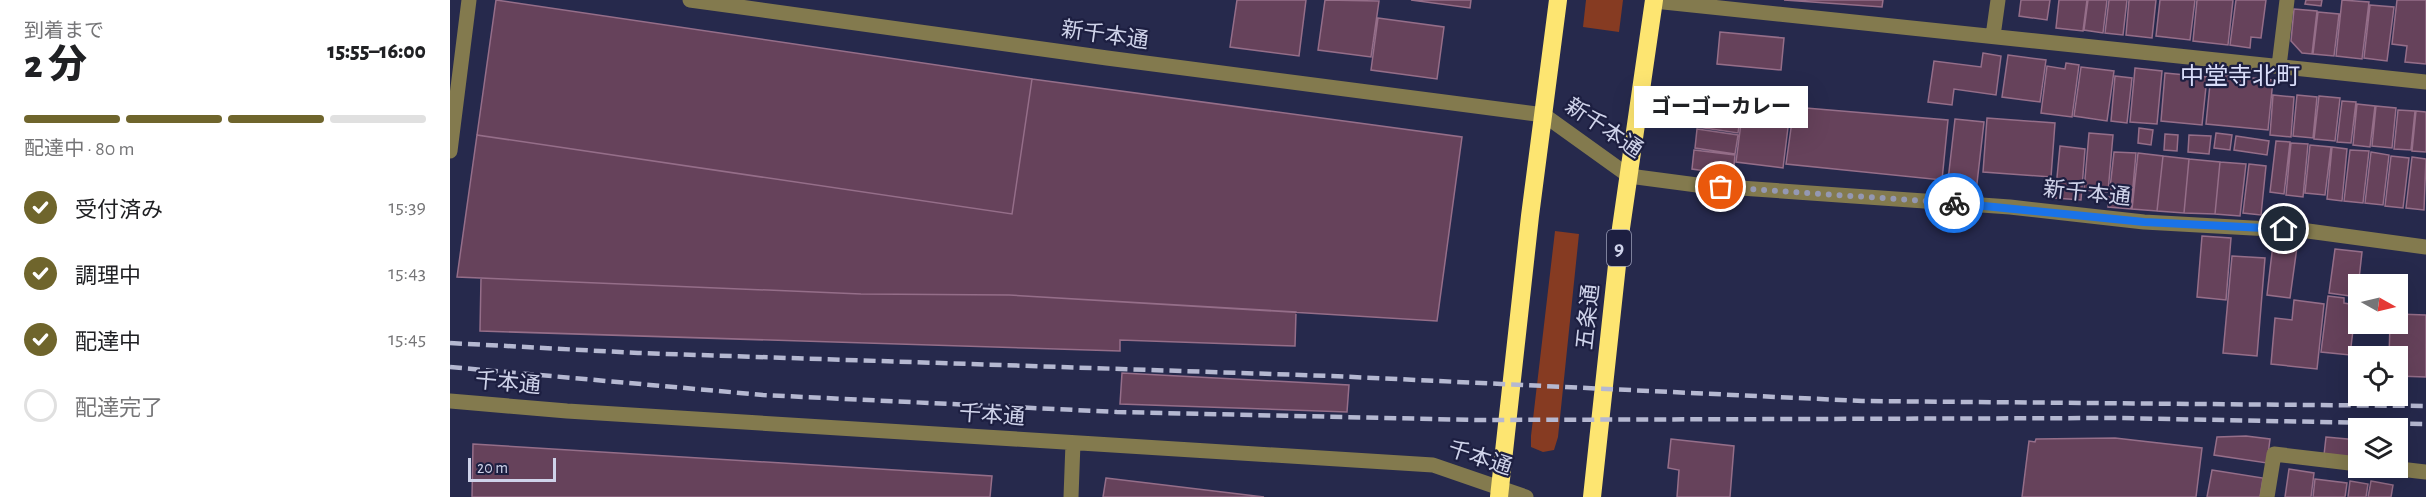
<!DOCTYPE html>
<html lang="ja">
<head>
<meta charset="utf-8">
<style>
	:root { --surface:#fff; --page:#f6f6f6; --text:#202124; --muted:#757577; --line:#e0e0e0; --accent:#6f652c }
	body { margin:0; font-family:"Alegreya Sans","Noto Sans JP",sans-serif; background:var(--page); color:var(--text); height:100vh; display:flex; flex-direction:column; font-size:22px; white-space:nowrap }
	* { box-sizing:border-box; margin:0 }
	p { font-size:20px; color:var(--muted) }
	.icon { flex:none; width:33px; height:33px; fill:none; stroke:currentColor; stroke-width:2; stroke-linecap:round; stroke-linejoin:round }
	.map { position:relative; flex:1; overflow:hidden }
	.side { display:flex; flex-direction:column; background:var(--surface); width:450px }
	.side>* { flex:none }
	.needle { width:39px; rotate:98deg }
	.fabs { position:absolute; left:1898px; top:274px; display:grid; gap:12px }
	.fabs a { display:grid; place-items:center; width:60px; height:60px; border-radius:0px; background:var(--surface); box-shadow:0 6px 24px #0002; font-size:30px }
	.scale { position:absolute; left:18px; bottom:15px; width:88px; box-sizing:border-box; padding-left:6px; border:3px solid #cfd3ea; border-top:0; font-size:16px; line-height:21px; white-space:nowrap; color:#cfd3ea; -webkit-text-stroke:4px #1d1f41; paint-order:stroke }
	.pin { position:absolute; display:grid; place-items:center; width:51px; height:51px; color:#fff; margin:-26px; border:3px solid #fff; border-radius:50%; box-shadow:0 2px 6px #0007 }
	.courier { position:absolute; display:grid; place-items:center; width:60px; height:60px; margin:-30px; border:4px solid #1a73e8; border-radius:50%; background:#fff; color:#222; box-shadow:0 2px 8px #0007 }
	.bubble { position:absolute; height:42px; border-radius:0px; background:var(--surface); box-shadow:0 6px 24px #0002; font-size:20px; font-weight:800; line-height:42px; text-align:center }
	.summary em { font-style:normal; font-weight:800 }
	.summary div { display:flex; flex-direction:column-reverse }
	.summary { display:flex; align-items:center; justify-content:space-between; height:102px; padding:0 24px }
	h1 { font-size:39px; font-weight:800; line-height:45px }
	.bar { display:grid; grid-template-columns:repeat(4,1fr); gap:9px 6px; align-content:center; height:72px; padding:0 24px }
	.bar i { height:8px; border-radius:4px; background:var(--line) }
	.bar .selected { background:var(--accent) }
	.bar p { grid-column:span 4 }
	ol { padding:0 24px; list-style:none }
	li { display:flex; align-items:center; gap:18px; height:66px }
	li p { margin-inline-start:auto }
	li .icon { padding:6px; border-radius:50%; background:var(--accent); color:#fff; stroke-width:4 }
	li:last-child { color:var(--muted) }
	li i { width:33px; height:33px; border:3px solid var(--line); border-radius:50% }
	main { display:flex; flex:1; min-height:0 }
	.map>svg:first-child { display:block }
	.green { fill:#863b22 }
	.building { fill:#66425b; stroke:#956e89; stroke-width:1.5 }
	.lines { fill:none; stroke-linecap:round; stroke-linejoin:round }
	.minor { stroke:#837a4e; stroke-width:15 }
	.highway { stroke:#fde571; stroke-width:18 }
	.rail { stroke:#b5b8d1; stroke-width:4.5; stroke-dasharray:12 6; stroke-linecap:butt }
	.done { stroke:#9498b3; stroke-width:6; stroke-dasharray:0 10.8 }
	.route { stroke:#1a73e8; stroke-width:8 }
	.labels { text-anchor:middle; dominant-baseline:central; stroke-width:4.5; stroke-linejoin:round; paint-order:stroke }
	.shield { fill:#1d1f41; stroke:#9a9db7; stroke-width:1.5 }
	.shield-label { font-size:21px; font-weight:bold; fill:#cfd3ea }
	.street-label { font-size:22px; fill:#cfd3ea; stroke:#1d1f41 }
	.neighbourhood-label { font-size:24px; fill:#d9ddf9; stroke:#1d1f41 }
</style>
</head>
<body>
<main>
<section class="side">
<div class="summary"><div><h1>2 分</h1><p>到着まで</p></div><em>15:55–16:00</em></div>
<div class="bar"><i class="selected"></i><i class="selected"></i><i class="selected"></i><i></i><p>配達中 · 80 m</p></div>
<ol>
<li><svg class="icon" aria-label="check" viewBox="0 0 24 24"><path d="M5 12l5 5 9-10"/></svg>受付済み<p>15:39</p></li>
<li><svg class="icon" aria-label="check" viewBox="0 0 24 24"><path d="M5 12l5 5 9-10"/></svg>調理中<p>15:43</p></li>
<li><svg class="icon" aria-label="check" viewBox="0 0 24 24"><path d="M5 12l5 5 9-10"/></svg>配達中<p>15:45</p></li>
<li><i></i>配達完了</li>
</ol>
</section>
<div class="map">
<svg width="1976" height="497" viewBox="0 0 1976 497">
	<rect width="100%" height="100%" fill="#26294c"/>
	<path class="green" d="M1136,0H1173L1169,32L1133,27Z
		M1105,231L1129,234L1108,437L1104,450L1093,452L1081,447V436Z"/>
	<path class="building" d="M46,0L582,79L562,214L27,135Z
		M787,0H856L849,56L780,47Z
		M875,0L929,1L921,57L868,50Z
		M961,0H1021L1020,8Z
		M1334,0H1433L1432,7Z
		M1571,0H1600L1597,20L1569,16Z
		M1609,0H1637L1633,31L1606,28Z
		M1638,0H1657L1653,33L1634,30Z
		M1659,0H1677L1673,35L1655,33Z
		M1679,0H1706L1702,38L1676,35Z
		M1710,0H1745L1740,40L1706,36Z
		M1747,0H1783L1778,45L1743,41Z
		M1786,0H1816L1811,38L1801,37L1800,48L1780,45Z
		M1856,0H1872L1871,6L1855,4Z
		M1892,0L1919,2L1912,59L1886,56Z
		M1947,0H1976V64L1955,62L1957,46L1942,44Z
		M1920,5L1944,7L1937,61L1914,58Z
		M1844,9L1867,11L1862,54L1852,53L1841,41Z
		M1868,12L1889,14L1884,56L1863,54Z
		M928,18L994,27L987,79L921,70Z
		M1270,32L1334,38L1331,70L1267,64Z
		M1533,53L1551,56L1546,95L1504,89L1502,105L1478,102L1484,61L1531,67Z
		M1558,55L1596,60L1590,102L1552,97Z
		M1616,63L1629,65L1622,117L1591,113L1597,66L1615,69Z
		M1631,67L1664,71L1657,121L1624,116Z
		M1685,68L1712,71L1707,124L1680,122Z
		M1715,73L1757,77L1752,125L1711,121Z
		M1761,74L1823,80L1818,130L1756,124Z
		M1665,76L1682,78L1677,123L1661,121Z
		M582,79L1012,137L987,321L559,295L411,294L7,277L27,135L562,214Z
		M1823,95L1844,97L1841,137L1820,135Z
		M1847,95L1867,97L1863,138L1843,136Z
		M1258,96L1298,102V99L1311,101L1308,120L1256,112Z
		M1869,96L1890,98L1885,141L1864,139Z
		M1323,101L1341,103L1333,168L1286,162L1291,123L1320,127Z
		M1892,101L1906,102L1901,143L1887,142Z
		M1907,104L1925,106L1920,147L1903,145Z
		M1926,106L1946,108L1942,148L1922,146Z
		M1344,107L1498,120L1492,180L1336,164Z
		M1948,110L1965,111L1961,150L1944,149Z
		M1966,111L1976,112V152L1962,151Z
		M1250,112L1290,118L1288,133L1248,127Z
		M1537,118L1605,123L1601,177L1533,172Z
		M1505,119L1534,122L1526,192L1497,189Z
		M1689,128L1703,130L1701,145L1688,143Z
		M1247,129L1288,135L1285,154L1245,148Z
		M1639,133L1663,135L1658,192L1634,190Z
		M1766,133L1782,135L1780,150L1764,148Z
		M1715,134L1728,135L1727,151L1714,150Z
		M1739,135L1761,136L1759,154L1738,152Z
		M1786,136L1819,141L1817,155L1784,150Z
		M1826,141L1840,142L1834,194L1820,192Z
		M1841,143L1858,144L1853,197L1836,195Z
		M1860,145L1881,147L1875,195L1855,193Z
		M1610,146L1635,149L1631,200L1605,198Z
		M1882,147L1897,149L1892,201L1877,199Z
		M1244,150L1285,155L1283,175L1242,169Z
		M1900,150L1919,151L1913,203L1894,201Z
		M1664,152L1686,153L1681,209L1658,207Z
		M1921,152L1939,155L1933,205L1915,203Z
		M1688,153L1713,156L1707,211L1682,209Z
		M1713,156L1739,159L1734,213L1707,211Z
		M1941,156L1959,158L1953,208L1935,206Z
		M1962,157L1976,159L1974,210L1956,208Z
		M1739,159L1770,162L1765,214L1734,213Z
		M1770,162L1796,164L1790,216L1765,214Z
		M1799,164L1816,166L1811,215L1793,213Z
		M1752,236L1781,238L1776,300L1747,297Z
		M1823,244L1847,247L1840,298L1817,295Z
		M1885,249L1912,252L1907,297L1879,293Z
		M1782,256L1815,258L1807,356L1773,353Z
		M31,278L411,294L559,295L846,312L845,346L670,340V351L30,331Z
		M1878,296L1894,298V303L1906,305L1900,355L1871,352Z
		M1844,300L1874,304L1867,369L1821,364L1825,318L1842,320Z
		M1947,314L1976,315V377L1947,376V357H1939L1940,324H1947Z
		M672,373L899,385L897,412L670,404Z
		M1796,436L1820,439L1817,463L1764,455L1767,437Z
		M1876,437L1908,440V458L1874,455Z
		M1665,438L1752,448L1746,497H1572L1579,441L1585,442L1586,439Z
		M1221,439L1284,446L1280,497H1227L1229,470L1218,468Z
		M23,444L542,476L540,497H22Z
		M1839,469L1864,473L1861,497H1835Z
		M1762,470L1813,478L1810,497H1757Z
		M656,478L814,497H653Z
		M1865,479L1897,483L1895,497H1863Z
		M1900,481L1918,484L1916,497H1898Z
		M1921,481L1943,485L1941,497H1918Z"/>
	<g class="lines">
		<path class="minor" d="M240,0L657,58L1094,115L1179,176L1247,185L1560,207L1694,222L1858,231L1976,247
			M1204,1L1976,82
			M1543,36L1548,0
			M1829,66L1837,0
			M0,151L19,0
			M0,401L117,411L983,465L1076,497
			M1941,468L1976,472
			M621,497L623,443
			M1817,497L1824,454L1908,464"/>
		<path class="highway" d="M1049,497L1080,216L1108,0
			M1142,497L1171,228L1204,0"/>
		<path class="rail" d="M0,343L188,353L882,376L1412,401L1976,406
			M0,367L313,395L667,412L1026,420L1667,418L1976,424"/>
	</g>
	<g class="lines">
		<path class="done" d="M1271,187L1504,203"/>
		<path class="route" d="M1504,203L1694,222L1834,229"/>
	</g>
	<g class="labels">
		<rect class="shield" x="1157" y="230" width="24" height="36" rx="4.5"/>
		<g class="shield-label">
			<text x="1169" y="248">9</text>
		</g>
		<g class="street-label">
			<text transform="translate(655 35) rotate(8)">新千本通</text>
			<text transform="translate(1154 128) rotate(34)">新千本通</text>
			<text transform="translate(1637 193) rotate(6)">新千本通</text>
			<text transform="translate(1138 317) rotate(-84)">五条通</text>
			<text transform="translate(58 383) rotate(5)">千本通</text>
			<text transform="translate(542 415) rotate(4)">千本通</text>
			<text transform="translate(1030 458) rotate(18)">千本通</text>
		</g>
		<g class="neighbourhood-label">
			<text x="1790" y="77">中堂寺北町</text>
		</g>
	</g>
</svg>
<div class="fabs">
<a><svg class="needle" viewBox="-14 -14 28 28"><path d="M0-13l5 13h-10z" fill="#e53935"/><path d="M0 13l5-13h-10z" fill="#757577"/></svg></a>
<a><svg class="icon" aria-label="locate" viewBox="0 0 24 24"><circle cx="12" cy="12" r="6"/><path d="M12 2v4M12 18v4M2 12h4M18 12h4"/></svg></a>
<a><svg class="icon" aria-label="layers" viewBox="0 0 24 24"><path d="M12 4l9 5-9 5-9-5zM3 14l9 5 9-5"/></svg></a>
</div>
<div class="scale">20 m</div>
<div class="pin" style="left:1271px;top:187px;background:#ea580c"><svg class="icon" aria-label="bag" viewBox="0 0 24 24"><path d="M5 8h14l-1 12H6zM9 8a3 3 0 0 1 6 0"/></svg></div>
<div class="pin" style="left:1834px;top:229px;background:#1f2937"><svg class="icon" aria-label="home" viewBox="0 0 24 24"><path d="M3 11l9-7 9 7M6 9v11h12V9"/></svg></div>
<div class="courier" style="left:1504px;top:203px"><svg class="icon" aria-label="bike" viewBox="0 0 24 24"><circle cx="6" cy="16" r="4"/><circle cx="18" cy="16" r="4"/><path d="M6 16l4-8h5l3 8M10 8l3 8H6M13 5h3"/></svg></div>
<div class="bubble" style="left:1184px;top:86px;width:174px">ゴーゴーカレー</div>
</div>
</main>
</body>
</html>
